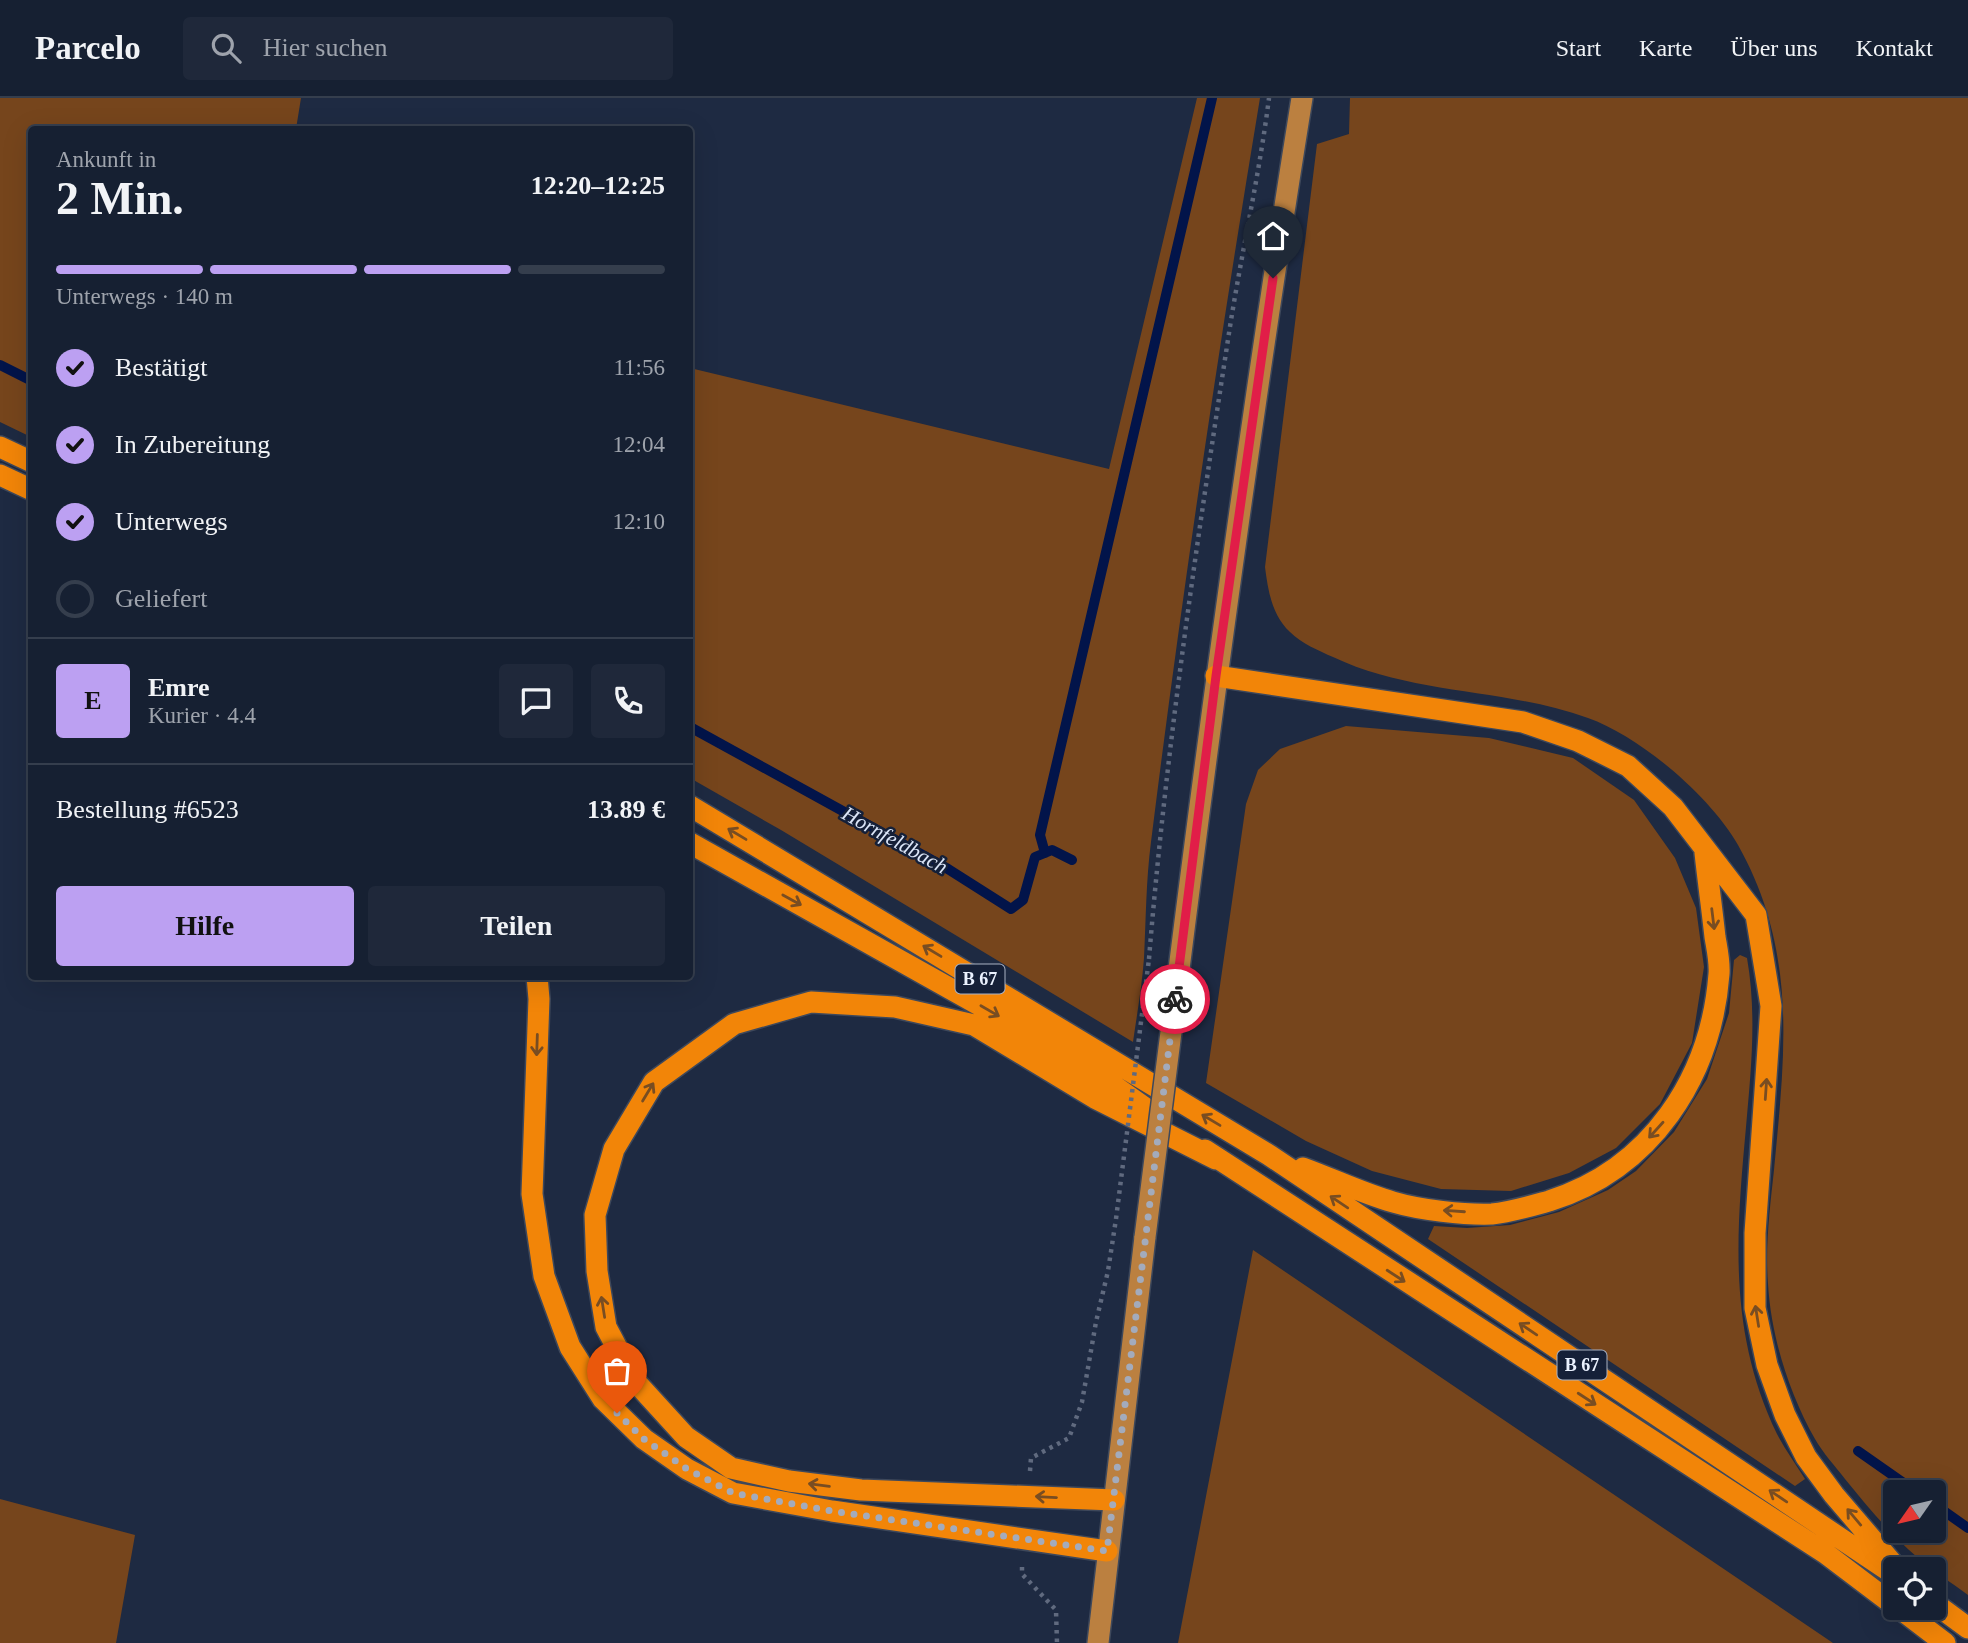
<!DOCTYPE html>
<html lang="de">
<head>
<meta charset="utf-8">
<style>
	:root { --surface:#162032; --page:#1f283a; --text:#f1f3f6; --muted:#9ea3ac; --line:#353e4d; --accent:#bca0f2 }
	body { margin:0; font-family:"Times New Roman",serif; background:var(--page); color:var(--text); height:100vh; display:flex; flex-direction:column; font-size:26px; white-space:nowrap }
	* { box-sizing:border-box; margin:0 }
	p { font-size:23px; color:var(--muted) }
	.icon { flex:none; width:38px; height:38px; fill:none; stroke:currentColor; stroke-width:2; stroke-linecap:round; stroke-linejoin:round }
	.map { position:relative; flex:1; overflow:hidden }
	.drawer { position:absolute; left:28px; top:28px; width:665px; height:854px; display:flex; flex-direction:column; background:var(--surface); border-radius:7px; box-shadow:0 7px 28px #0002,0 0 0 2px var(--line) }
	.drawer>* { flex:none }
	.needle { width:46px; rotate:236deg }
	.controls { position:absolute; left:1883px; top:1382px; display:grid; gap:14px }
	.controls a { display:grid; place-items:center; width:63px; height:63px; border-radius:7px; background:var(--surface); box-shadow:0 7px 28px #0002,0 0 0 2px var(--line); font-size:35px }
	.pin { position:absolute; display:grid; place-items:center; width:60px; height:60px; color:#fff; margin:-72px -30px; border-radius:50% 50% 50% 0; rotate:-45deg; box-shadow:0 0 7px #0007 }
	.pin .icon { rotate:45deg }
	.courier { position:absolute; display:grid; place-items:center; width:70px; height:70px; margin:-35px; border:5px solid #e11d48; border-radius:50%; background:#fff; color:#222; box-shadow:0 2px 9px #0007 }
	.overview em { font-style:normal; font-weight:600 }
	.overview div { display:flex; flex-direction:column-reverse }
	.overview { display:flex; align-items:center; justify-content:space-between; height:119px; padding:0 28px }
	h1 { font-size:46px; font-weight:600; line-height:52px }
	.bar { display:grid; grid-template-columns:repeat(4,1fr); gap:10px 7px; align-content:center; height:84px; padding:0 28px }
	.bar i { height:9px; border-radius:5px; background:var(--line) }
	.bar .on { background:var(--accent) }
	.bar p { grid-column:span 4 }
	.line { display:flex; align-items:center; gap:18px; padding:0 28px; border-top:2px solid var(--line) }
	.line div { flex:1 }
	.round { display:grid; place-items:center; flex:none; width:74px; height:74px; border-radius:7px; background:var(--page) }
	ol { padding:0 28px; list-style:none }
	li { display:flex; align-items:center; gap:21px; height:77px }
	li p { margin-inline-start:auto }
	li .icon { padding:7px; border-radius:50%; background:var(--accent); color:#111; stroke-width:4 }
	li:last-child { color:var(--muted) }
	li i { width:38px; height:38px; border:4px solid var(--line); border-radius:50% }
	.primary-button { display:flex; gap:14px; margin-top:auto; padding:14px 28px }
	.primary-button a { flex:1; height:80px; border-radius:7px; background:var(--accent); color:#111; font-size:28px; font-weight:600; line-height:80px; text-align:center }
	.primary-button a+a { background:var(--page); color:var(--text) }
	header { display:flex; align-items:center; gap:42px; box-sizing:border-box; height:98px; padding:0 35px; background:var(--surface); border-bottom:2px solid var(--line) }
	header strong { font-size:33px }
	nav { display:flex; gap:38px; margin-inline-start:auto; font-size:24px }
	.search { width:490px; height:63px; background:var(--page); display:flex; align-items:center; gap:18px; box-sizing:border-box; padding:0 24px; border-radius:7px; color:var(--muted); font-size:26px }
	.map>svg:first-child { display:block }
	.green { fill:#76451c; fill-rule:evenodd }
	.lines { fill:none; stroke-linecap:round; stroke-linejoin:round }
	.stream { stroke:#02144a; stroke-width:10 }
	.major-casing { stroke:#3e485b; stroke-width:24 }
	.highway-casing { stroke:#3e485b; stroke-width:24 }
	.path { stroke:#606a7f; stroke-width:4.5; stroke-dasharray:3.5 5; stroke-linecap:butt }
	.major { stroke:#bb8040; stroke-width:21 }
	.highway { stroke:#f28508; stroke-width:21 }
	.major-bridge-casing { stroke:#3e485b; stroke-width:24; stroke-linecap:butt }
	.path-bridge { stroke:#606a7f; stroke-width:4.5; stroke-dasharray:3.5 5; stroke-linecap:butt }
	.major-bridge { stroke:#bb8040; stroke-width:21 }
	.oneway { stroke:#784d22 }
	.done { stroke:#a3abbc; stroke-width:7; stroke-dasharray:0 12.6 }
	.route { stroke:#e11d48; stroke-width:9 }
	.labels { text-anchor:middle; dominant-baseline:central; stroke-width:5; stroke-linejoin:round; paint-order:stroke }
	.shield { fill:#152038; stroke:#aab2c3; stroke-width:2 }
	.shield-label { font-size:18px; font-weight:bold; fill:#eaf1fe }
	.water-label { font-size:21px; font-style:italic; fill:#dbe5f7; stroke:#152038 }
</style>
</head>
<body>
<header>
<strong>Parcelo</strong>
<div class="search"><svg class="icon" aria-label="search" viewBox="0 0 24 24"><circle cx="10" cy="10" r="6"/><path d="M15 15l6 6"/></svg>Hier suchen</div>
<nav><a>Start</a><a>Karte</a><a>Über uns</a><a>Kontakt</a></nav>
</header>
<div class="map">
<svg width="1968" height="1545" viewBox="0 0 1968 1545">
	<rect width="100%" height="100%" fill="#1e2a42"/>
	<path class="green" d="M0,0H301L296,31L32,32L31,339L0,324Z
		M1197,0H1260C1219,247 1182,495 1151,744C1146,782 1146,821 1144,860C1142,888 1137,916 1133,944L781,732L690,680V270L1109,371Z
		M1350,0H1968V1497C1951,1484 1932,1473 1917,1459C1890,1436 1867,1408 1845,1381C1835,1368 1823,1355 1815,1341C1789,1295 1771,1238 1768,1186C1765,1148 1770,1109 1774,1072C1785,955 1798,854 1738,747C1710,698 1641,639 1588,620C1505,590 1413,597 1333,559C1319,553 1301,545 1290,534C1272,517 1268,493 1265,469L1317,46L1349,36ZM1895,1395H1934V1433H1895Z
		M1346,628L1489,640L1573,660L1634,702L1675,760L1696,810L1704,869L1692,945L1660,1006L1616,1050L1569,1075L1511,1093L1441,1091L1372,1073L1306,1043L1206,985L1246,706L1258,672L1280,651Z
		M1740,857L1747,860C1757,917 1751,972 1746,1029C1736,1138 1728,1234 1777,1336C1785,1352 1796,1366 1805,1381L1795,1388L1428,1141L1434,1128L1467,1130L1510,1127L1559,1114L1608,1092L1636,1073L1674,1034L1707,981L1729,915L1734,862Z
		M1253,1152L1833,1545H1178Z
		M0,1401L135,1437L116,1545H0Z"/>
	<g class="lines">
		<path class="stream" d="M0,267L32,283
			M690,629L948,771L1011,811L1023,802L1035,759L1052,752L1072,762
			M1045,755L1040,737L1212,0
			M1858,1353L1918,1395
			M1934,1406L1968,1430"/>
		<defs>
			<path id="major" d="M1178,879C1215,585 1255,292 1302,0
				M1098,1545L1145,1139"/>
			<path id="highway" d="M0,349L32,364
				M0,377L32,392
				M1216,578L1523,624L1578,643L1628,668L1673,709L1756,817L1771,908L1755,1135V1210L1767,1267L1785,1317L1806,1359L1834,1397L1894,1467
				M690,708L1269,1057L1895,1477
				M690,745L983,909L1110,985L1161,1021
				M537,878L539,901L532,1096L544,1178L570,1249L603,1301L644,1341L687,1371L733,1395L832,1413L1107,1453
				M1205,1052L1825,1455L1895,1508
				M1303,1070C1333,1081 1362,1095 1393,1104C1420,1112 1464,1117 1492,1116C1511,1114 1531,1108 1549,1103C1651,1071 1711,980 1719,876C1720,864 1717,851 1715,839C1712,811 1708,783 1705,755
				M1114,1402L861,1392L789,1383L731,1370L686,1339L634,1282L606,1229L597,1173L595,1117L614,1051L654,984L734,926L811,904L895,909L974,927L1095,1000L1216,1061
				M1934,1505L1968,1530
				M1899,1510L1945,1545"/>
		</defs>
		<use href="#major" class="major-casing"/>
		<use href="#highway" class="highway-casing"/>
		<path class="path" d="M1149,861C1166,651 1197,443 1229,235C1241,157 1259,79 1269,0
			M1030,1373L1031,1360L1069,1340L1082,1304L1096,1224L1108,1173L1116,1121
			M1022,1469V1476L1056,1512L1057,1545"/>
		<use href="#major" class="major"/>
		<use href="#highway" class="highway"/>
		<defs>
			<path id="major-bridge" d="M1145,1139L1178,879"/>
		</defs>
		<use href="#major-bridge" class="major-bridge-casing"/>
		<path class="path-bridge" d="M1116,1121L1149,861"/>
		<use href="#major-bridge" class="major-bridge"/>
	</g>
	<defs><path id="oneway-shaft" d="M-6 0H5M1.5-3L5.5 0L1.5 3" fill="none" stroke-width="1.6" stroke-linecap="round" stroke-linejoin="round" transform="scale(1.75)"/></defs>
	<g class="oneway">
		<use href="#oneway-shaft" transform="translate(737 736) rotate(-149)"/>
		<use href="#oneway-shaft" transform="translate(792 802) rotate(29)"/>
		<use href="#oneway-shaft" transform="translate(1713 821) rotate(83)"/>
		<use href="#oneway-shaft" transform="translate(932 853) rotate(-149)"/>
		<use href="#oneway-shaft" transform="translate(990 913) rotate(30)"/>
		<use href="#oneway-shaft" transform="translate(537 947) rotate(92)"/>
		<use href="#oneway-shaft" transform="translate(1766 991) rotate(-86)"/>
		<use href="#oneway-shaft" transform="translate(648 994) rotate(-59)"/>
		<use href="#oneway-shaft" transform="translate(1211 1022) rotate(-149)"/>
		<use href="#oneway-shaft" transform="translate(1656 1032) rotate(132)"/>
		<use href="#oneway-shaft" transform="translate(1339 1104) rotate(-146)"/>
		<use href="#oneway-shaft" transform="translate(1454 1113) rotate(-176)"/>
		<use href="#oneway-shaft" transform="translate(1396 1178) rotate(33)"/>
		<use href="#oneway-shaft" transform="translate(603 1209) rotate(-99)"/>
		<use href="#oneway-shaft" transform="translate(1757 1218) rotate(-99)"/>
		<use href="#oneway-shaft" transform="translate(1528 1231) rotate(-146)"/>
		<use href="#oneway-shaft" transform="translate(1587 1301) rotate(33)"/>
		<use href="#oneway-shaft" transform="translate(819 1387) rotate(-173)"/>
		<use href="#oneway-shaft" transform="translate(1778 1398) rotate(-146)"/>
		<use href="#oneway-shaft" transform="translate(1046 1399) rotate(-177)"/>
		<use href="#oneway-shaft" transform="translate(1854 1419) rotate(-130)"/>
	</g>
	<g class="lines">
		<path class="done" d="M617,1315L644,1341L687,1371L733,1395L832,1413L1107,1453L1175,901"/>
		<path class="route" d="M1175,901L1216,578L1273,180"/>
	</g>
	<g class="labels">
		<g class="shield">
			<rect x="955.5" y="866.5" width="49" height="29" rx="5"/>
			<rect x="1557.5" y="1252.5" width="49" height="29" rx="5"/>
		</g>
		<g class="shield-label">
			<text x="980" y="881">B 67</text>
			<text x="1582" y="1267">B 67</text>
		</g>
		<g class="water-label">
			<text transform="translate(895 742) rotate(29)">Hornfeldbach</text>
		</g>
	</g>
</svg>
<div class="controls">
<a><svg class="needle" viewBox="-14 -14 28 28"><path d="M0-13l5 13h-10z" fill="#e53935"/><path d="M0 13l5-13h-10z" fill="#9ea3ac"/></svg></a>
<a><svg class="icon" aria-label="locate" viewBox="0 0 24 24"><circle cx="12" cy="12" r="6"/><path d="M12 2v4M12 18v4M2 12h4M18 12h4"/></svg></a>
</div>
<div class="pin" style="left:617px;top:1315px;background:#ea580c"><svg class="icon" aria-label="bag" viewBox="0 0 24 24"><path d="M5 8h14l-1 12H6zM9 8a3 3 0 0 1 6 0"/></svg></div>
<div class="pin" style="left:1273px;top:180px;background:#1f2937"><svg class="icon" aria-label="home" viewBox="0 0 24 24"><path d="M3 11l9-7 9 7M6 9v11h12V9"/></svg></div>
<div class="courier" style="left:1175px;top:901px"><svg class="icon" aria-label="bike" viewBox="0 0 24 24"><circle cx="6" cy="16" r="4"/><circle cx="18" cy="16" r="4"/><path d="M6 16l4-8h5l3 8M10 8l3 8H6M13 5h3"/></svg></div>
<section class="drawer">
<div class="overview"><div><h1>2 Min.</h1><p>Ankunft in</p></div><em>12:20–12:25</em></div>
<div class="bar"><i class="on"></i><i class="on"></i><i class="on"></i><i></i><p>Unterwegs · 140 m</p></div>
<ol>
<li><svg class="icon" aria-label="check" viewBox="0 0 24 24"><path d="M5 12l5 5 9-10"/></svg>Bestätigt<p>11:56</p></li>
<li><svg class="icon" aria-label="check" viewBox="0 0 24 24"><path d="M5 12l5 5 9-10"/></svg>In Zubereitung<p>12:04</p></li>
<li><svg class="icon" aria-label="check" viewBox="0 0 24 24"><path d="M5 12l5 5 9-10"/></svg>Unterwegs<p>12:10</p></li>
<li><i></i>Geliefert</li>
</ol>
<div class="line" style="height:126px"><b class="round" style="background:var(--accent);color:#111">E</b><div><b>Emre</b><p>Kurier · 4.4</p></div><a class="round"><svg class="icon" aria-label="chat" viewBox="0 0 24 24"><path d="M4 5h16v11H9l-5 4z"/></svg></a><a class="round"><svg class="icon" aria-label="phone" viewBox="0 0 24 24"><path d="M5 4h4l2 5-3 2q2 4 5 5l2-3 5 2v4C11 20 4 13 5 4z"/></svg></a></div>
<div class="line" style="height:91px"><div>Bestellung #6523</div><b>13.89 €</b></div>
<div class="primary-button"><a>Hilfe</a><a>Teilen</a></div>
</section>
</div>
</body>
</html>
